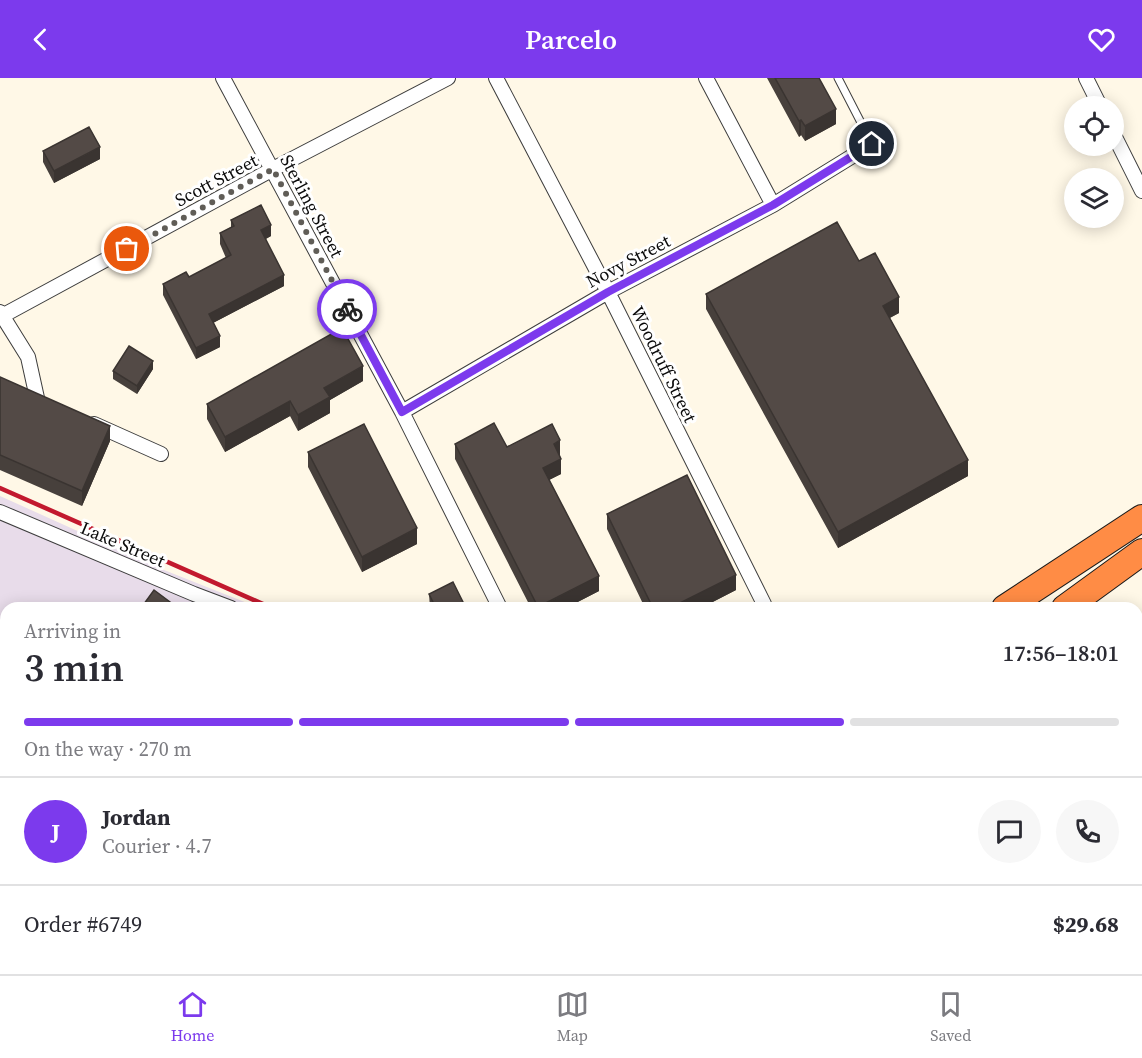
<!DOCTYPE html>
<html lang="en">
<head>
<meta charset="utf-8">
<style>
	:root { --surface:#fff; --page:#f7f7f7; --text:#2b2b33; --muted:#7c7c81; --line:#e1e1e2; --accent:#7c3aed }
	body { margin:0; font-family:"Source Serif 4",serif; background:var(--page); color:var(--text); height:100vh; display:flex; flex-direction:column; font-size:22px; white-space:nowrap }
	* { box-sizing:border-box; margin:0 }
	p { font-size:20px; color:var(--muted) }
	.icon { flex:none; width:33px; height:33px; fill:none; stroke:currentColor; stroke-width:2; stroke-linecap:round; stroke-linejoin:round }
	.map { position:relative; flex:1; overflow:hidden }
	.details { position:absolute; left:0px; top:524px; width:1143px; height:374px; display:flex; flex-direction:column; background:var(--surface); border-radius:18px 18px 0 0; box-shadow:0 3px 15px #0003 }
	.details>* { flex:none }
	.buttons { position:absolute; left:1064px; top:18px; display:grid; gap:12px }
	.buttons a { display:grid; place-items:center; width:60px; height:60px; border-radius:50%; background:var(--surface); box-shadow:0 3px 15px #0003; font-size:30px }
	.pin { position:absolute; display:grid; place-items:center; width:51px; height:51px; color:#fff; margin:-26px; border:3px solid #fff; border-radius:50%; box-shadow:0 2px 6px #0007 }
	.courier { position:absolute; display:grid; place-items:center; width:60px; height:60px; margin:-30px; border:4px solid #7c3aed; border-radius:50%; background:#fff; color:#222; box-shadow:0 2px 8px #0007 }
	.head em { font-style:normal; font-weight:600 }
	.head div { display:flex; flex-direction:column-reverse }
	.head { display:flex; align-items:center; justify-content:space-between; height:102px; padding:0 24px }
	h1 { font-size:39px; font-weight:600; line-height:45px }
	.bar { display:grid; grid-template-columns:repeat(4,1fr); gap:9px 6px; align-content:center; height:72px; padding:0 24px }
	.bar i { height:8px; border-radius:4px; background:var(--line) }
	.bar .on { background:var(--accent) }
	.bar p { grid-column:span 4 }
	.line { display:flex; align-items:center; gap:15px; padding:0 24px; border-top:2px solid var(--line) }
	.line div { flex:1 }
	.round { display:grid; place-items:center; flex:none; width:63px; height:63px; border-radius:32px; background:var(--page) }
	header { display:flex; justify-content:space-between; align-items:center; height:78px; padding:0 24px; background:var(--accent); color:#fff; font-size:27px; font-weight:600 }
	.menu { display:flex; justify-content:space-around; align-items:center; height:84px; border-top:2px solid var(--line); background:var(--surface); font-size:16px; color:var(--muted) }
	.menu a { display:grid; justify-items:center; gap:3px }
	.menu .on { color:var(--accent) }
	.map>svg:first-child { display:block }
	.industrial { fill:#e8dcea }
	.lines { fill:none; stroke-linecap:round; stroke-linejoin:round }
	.stream { stroke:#299ed7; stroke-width:4.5 }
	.lane-casing { stroke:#3d3d3d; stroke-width:9 }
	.street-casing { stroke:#3d3d3d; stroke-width:16 }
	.highway-casing { stroke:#1b1b1b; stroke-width:28 }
	.lane { stroke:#fff; stroke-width:7 }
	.street { stroke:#fff; stroke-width:14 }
	.highway { stroke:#ff8c45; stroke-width:26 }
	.rail { stroke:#c2192e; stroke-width:4.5 }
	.wall { fill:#47403c }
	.shaded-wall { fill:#3a3431 }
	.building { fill:#534a46; stroke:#3a3431; stroke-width:1.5 }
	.done { stroke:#605d57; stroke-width:6; stroke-dasharray:0 10.8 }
	.route { stroke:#7c3aed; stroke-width:8 }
	.labels { text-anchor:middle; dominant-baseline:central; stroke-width:6; stroke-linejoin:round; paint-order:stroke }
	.street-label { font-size:18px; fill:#0a0a0a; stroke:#fff }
</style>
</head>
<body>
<header><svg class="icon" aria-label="back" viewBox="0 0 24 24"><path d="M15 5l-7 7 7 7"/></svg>Parcelo<svg class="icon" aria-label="heart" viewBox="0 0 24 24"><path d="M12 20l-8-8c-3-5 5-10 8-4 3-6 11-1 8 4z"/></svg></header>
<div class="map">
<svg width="1142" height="896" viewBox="0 0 1142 896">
	<rect width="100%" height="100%" fill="#fff8e7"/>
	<path class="industrial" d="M0,418L164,492L257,529L6,530V891H425L417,896H0Z
		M1137,628L1142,630V896H616L623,891H1137Z"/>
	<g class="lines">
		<path class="stream" d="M1137,603L1142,598
			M664,896L672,891"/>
		<defs>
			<path id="lane" d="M838,0L872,66
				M1137,885L1142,892
				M877,896L883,891"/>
			<path id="street" d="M223,0L402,334L500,530
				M496,0L608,214L764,526
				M706,0L773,127
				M1086,0L1100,28
				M1113,55L1142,113
				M0,234L28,279L37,320
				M2,238L273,91L448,0
				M402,334L608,214L773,127L872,66
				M94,346L161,376
				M0,434L194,516L231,530"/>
			<path id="highway" d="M1005,530L1142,440
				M1065,530L1142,474
				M481,896L489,891
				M551,896L558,891"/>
		</defs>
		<use href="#lane" class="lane-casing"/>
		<use href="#street" class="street-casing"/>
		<use href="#highway" class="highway-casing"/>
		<use href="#lane" class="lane"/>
		<use href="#street" class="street"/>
		<use href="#highway" class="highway"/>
		<path class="rail" d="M0,410L272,530
			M1137,613L1142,615"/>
	</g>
	<path class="wall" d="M767,0H819L836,46L805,63L801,57L799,59Z
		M43,73L100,81L54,105L43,84Z
		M231,142L271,158L266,161L284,208L213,245L220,269L196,281L163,217V206L189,199L226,180L220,166V155L231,149Z
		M859,183L899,235L890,240L968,398L838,470L706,231V216Z
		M153,291L137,316L113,301V293Z
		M0,299L110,363L82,428L0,392Z
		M363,303L330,322V335L298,353L290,338L225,374L207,341V326Z
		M455,366L507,369L560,377L561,396L549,402L599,513L566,530H531L455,381Z
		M308,374L417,466L362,494L308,389Z
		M607,436L736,512L701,530H645L607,451Z
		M429,516L466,530H430Z
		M1137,653L1142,659V841L1137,834Z"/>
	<path class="shaded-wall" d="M836,31V46L805,63V48Z
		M801,42V57L799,59V43Z
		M100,69V81L54,105V93Z
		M271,147V158L261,163V152Z
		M284,197V208L209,247V236Z
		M899,219V235L883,243V228Z
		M220,258V269L196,281V270Z
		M153,283V291L137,316V308Z
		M363,288V303L330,322V335L298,353V337L324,310Z
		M290,323V338L225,374V359Z
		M110,348V363L82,428V413Z
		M560,362V377L554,381V366Z
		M561,381V396L543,405V390Z
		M968,382V398L838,470V454Z
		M417,450V466L362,494V479Z
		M736,497V512L701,530H670Z
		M599,498V513L566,530H538Z
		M253,891H278L270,896H245Z
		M984,891H1006L998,896H977Z"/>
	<path class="building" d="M775,0H819L836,31L805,48L801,42L799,43Z
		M89,49L100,69L54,93L43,73Z
		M261,127L271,147L261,152L284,197L209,236L220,258L196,270L163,206L186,194L189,199L231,177L220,155L234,148L231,142Z
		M837,144L859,183L875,175L899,219L883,228L968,382L838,454L706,216Z
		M342,250L363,288L324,310L330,319L298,337L290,323L225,359L207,326Z
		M129,268L153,283L137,308L113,293Z
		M0,299L110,348L82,413L0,377Z
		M494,345L507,369L552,346L560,362L554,366L561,381L543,390L599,498L538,529L455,366Z
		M364,346L417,450L362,479L308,374Z
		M687,397L736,497L670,530H653L607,436Z
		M453,504L466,530H436L429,516Z
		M154,512L178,530H141Z
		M1137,653H1138L1142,659V826L1137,819Z
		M65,891H253L245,896H59L58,895Z
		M908,891H984L977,896H901Z"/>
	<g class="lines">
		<path class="done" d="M127,171L273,91L347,231"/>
		<path class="route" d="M347,231L402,334L608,214L773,127L872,66"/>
	</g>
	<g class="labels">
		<g class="street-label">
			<text transform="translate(216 102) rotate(-28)">Scott Street</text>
			<text transform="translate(312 128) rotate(62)">Sterling Street</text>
			<text transform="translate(628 183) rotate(-28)">Novy Street</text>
			<text transform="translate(664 286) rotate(64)">Woodruff Street</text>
			<text transform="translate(123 466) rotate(23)">Lake Street</text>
		</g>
	</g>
</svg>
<div class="buttons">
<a><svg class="icon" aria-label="locate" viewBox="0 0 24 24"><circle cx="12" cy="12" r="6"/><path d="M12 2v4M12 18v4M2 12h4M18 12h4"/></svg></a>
<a><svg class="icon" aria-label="layers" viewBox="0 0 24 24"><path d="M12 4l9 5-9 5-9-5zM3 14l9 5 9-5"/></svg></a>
</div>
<div class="pin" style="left:127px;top:171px;background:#ea580c"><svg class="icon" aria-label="bag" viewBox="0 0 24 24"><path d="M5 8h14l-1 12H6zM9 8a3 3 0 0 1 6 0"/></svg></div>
<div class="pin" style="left:872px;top:66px;background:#1f2937"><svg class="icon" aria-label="home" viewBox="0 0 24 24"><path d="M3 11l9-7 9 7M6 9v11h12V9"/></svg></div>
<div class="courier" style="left:347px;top:231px"><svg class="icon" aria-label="bike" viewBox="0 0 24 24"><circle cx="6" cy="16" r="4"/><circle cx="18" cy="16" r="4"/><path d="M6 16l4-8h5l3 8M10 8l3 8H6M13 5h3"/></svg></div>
<section class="details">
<div class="head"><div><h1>3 min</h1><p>Arriving in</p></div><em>17:56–18:01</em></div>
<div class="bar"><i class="on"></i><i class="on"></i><i class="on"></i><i></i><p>On the way · 270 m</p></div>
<div class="line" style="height:108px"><b class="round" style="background:var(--accent);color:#fff">J</b><div><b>Jordan</b><p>Courier · 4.7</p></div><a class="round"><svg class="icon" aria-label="chat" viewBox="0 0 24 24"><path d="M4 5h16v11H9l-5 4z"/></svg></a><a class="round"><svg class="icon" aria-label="phone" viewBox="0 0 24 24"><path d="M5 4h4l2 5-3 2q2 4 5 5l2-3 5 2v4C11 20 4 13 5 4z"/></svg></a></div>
<div class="line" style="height:78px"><div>Order #6749</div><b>$29.68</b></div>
</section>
</div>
<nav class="menu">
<a class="on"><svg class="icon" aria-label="home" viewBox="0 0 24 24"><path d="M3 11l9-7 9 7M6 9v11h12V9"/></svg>Home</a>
<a><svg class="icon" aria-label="map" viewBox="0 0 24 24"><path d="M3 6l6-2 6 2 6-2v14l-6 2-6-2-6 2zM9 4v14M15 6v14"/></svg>Map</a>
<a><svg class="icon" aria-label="saved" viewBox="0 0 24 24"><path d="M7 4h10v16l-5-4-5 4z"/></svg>Saved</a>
</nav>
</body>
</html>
